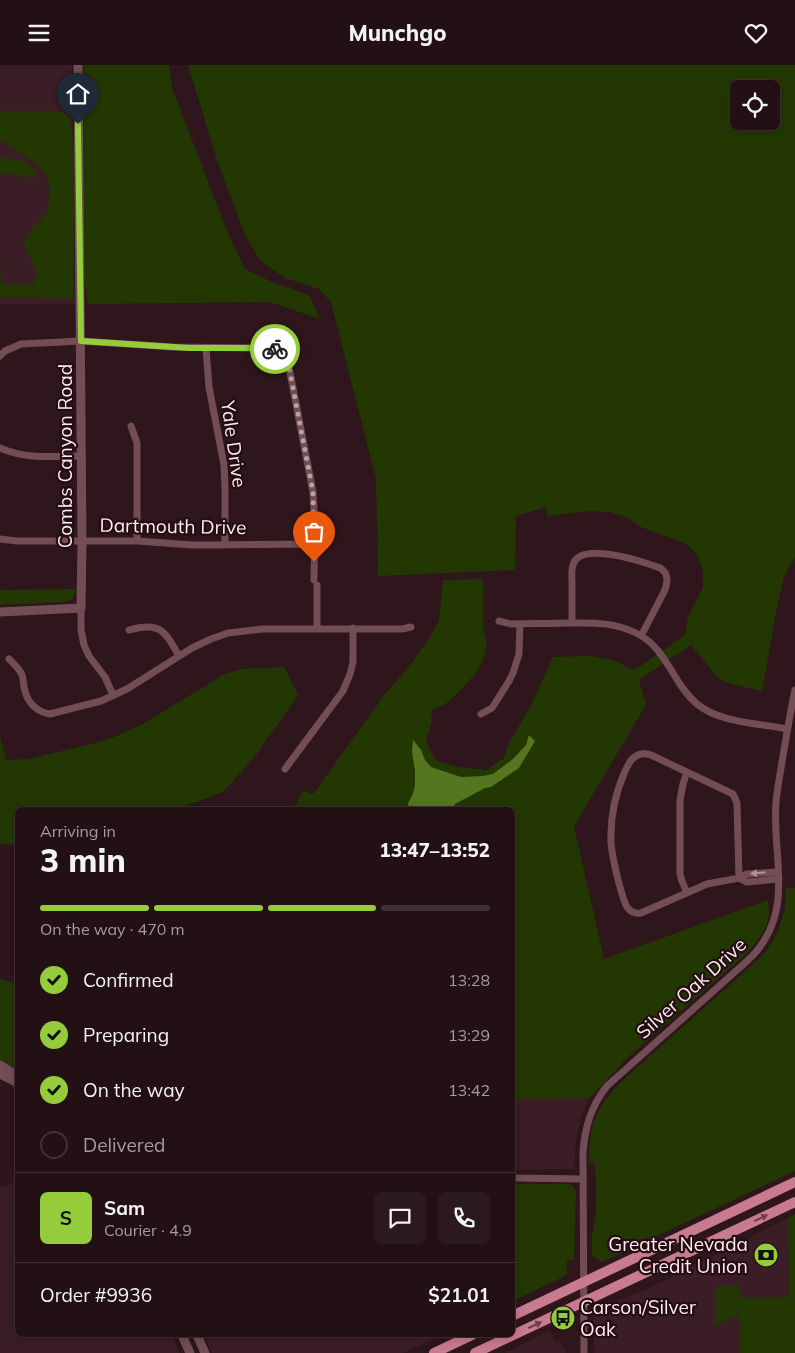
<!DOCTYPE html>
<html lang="en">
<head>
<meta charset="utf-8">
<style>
	:root { --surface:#221015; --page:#2a191e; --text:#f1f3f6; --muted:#a29da0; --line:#3f3034; --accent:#94cc3c }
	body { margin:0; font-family:Mulish,sans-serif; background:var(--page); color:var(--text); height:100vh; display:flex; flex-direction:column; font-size:19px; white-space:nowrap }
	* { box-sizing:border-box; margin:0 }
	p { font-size:16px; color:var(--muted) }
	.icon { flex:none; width:28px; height:28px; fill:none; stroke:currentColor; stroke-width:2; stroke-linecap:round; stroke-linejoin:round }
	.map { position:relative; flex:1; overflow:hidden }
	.sheet { position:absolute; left:15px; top:742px; width:500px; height:530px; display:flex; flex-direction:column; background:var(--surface); border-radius:8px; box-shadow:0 2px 12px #0003,0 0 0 1px var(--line) }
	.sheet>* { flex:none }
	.controls { position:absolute; left:730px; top:15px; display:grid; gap:10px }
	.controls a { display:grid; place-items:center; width:50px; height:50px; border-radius:8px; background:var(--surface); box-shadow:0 2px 12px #0003,0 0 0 1px var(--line); font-size:25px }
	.pin { position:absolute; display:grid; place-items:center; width:42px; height:42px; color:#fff; margin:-51px -21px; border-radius:50% 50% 50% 0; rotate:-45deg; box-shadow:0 0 5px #0007 }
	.pin .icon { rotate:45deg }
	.courier { position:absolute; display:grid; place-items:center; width:50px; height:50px; margin:-25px; border:4px solid #94cc3c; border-radius:50%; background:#fff; color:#222; box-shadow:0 1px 6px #0007 }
	.overview em { font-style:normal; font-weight:800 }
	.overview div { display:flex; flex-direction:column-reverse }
	.overview { display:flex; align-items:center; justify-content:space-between; height:85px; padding:0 25px }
	h1 { font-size:32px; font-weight:800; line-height:38px }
	.bar { display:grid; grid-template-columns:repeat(4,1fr); gap:8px 5px; align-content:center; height:60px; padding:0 25px }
	.bar i { height:6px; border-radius:4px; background:var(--line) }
	.bar .on { background:var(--accent) }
	.bar p { grid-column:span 4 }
	.line { display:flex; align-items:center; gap:12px; padding:0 25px; border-top:1px solid var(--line) }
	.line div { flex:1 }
	.round { display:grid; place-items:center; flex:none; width:52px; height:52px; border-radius:8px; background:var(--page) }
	ol { padding:0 25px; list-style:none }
	li { display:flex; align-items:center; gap:15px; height:55px }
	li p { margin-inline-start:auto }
	li .icon { padding:5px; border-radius:50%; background:var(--accent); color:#111; stroke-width:4 }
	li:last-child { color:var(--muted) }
	li i { width:28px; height:28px; border:2px solid var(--line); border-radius:50% }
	header { display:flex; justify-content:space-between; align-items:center; height:65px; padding:0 25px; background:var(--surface); font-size:22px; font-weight:800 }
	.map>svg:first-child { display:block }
	.built { fill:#3b1d25 }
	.green { fill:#233703; fill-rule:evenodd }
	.water { fill:#547621 }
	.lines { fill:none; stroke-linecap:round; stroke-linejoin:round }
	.minor { stroke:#734d56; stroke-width:7 }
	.tertiary { stroke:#734d56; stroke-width:9 }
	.primary { stroke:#c87a8e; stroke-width:10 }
	.oneway { fill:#b2959b }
	.oneway2 { fill:#6e3e4a }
	.done { stroke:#b5a2a6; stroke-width:5; stroke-dasharray:0 9 }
	.route { stroke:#94cc3c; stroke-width:6 }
	.labels { text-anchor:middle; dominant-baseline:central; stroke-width:4.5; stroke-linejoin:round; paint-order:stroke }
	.street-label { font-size:19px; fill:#feedf0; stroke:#240d13 }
	.poi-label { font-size:19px; fill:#feedf0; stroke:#240d13; text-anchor:end }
</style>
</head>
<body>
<header><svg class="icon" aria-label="menu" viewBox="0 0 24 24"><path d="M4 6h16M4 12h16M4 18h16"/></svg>Munchgo<svg class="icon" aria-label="heart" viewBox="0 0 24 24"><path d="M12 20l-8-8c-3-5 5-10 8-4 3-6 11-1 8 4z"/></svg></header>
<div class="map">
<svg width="795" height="1288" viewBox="0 0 795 1288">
	<rect width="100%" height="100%" fill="#2e161c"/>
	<path class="built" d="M0,0H72L75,239H0Z
		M590,1033L580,1054L576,1076L574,1104L513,1105L512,1034Z
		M17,1116L18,1270H172L179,1288H0V1123Z
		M788,1153L789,1232L741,1233L715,1261L740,1248V1288H594V1244L647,1224Z
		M550,1265L555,1277L559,1275L566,1288H505Z
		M204,1270H441L403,1288H212Z"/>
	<path class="green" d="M83,0H169L172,23L189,67L216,138L232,177L245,204L272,217L309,230L320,254L270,237L88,239L84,208Z
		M188,0H795V492L784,512L777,542L762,626L727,618L716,611L691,580L639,615L646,640L574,761L604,894L768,835C768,840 770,846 769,851C767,865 756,878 747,888L626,994L590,1033L513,1034L512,745H293L303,726L313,729L386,628L406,605L428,575L439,556L443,515L483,514V566C490,574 485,591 481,600C476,609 458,629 449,636C444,641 437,642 431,645L432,656L426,675L435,695L458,702L486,705L504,693L508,680L530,642L553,592L591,591L617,596L632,605L636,604L685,570L688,552L703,522V504L696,489L687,479L641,462L627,452L609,447L590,446L547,451L546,442L516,451L515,505L378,511L376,414L331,237L319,224L285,213L260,195L245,170L217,95ZM739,24H771V56H739Z
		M0,46H59L70,52L74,84L73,233L0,232V198L1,219H36V205L25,183V176L33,162L47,149L50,125L46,108L27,92L0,75Z
		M0,92L21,95L36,105L34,113L0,108Z
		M76,524C75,532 73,535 65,537L0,540V525Z
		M284,602L298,630L257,689L223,727L175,745H18L17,780L0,779V670L6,695L28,694L92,679L117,671L141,660L225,609L241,604Z
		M786,823H795V1106L602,1197L592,1190V1168L593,1167C598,1145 596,1121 595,1098H589C589,1090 589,1082 590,1074C592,1051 605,1034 620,1018L762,891C778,871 787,849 786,823Z
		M0,914L17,919V1004L0,996Z
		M513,1119H569L574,1122L576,1127L574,1195H567V1210L513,1236Z
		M795,1149V1288H740V1249L715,1261V1221H740L741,1233L789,1232L788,1153Z"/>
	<path class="water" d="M529,670L535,676L519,703L491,722L485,723L455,739L452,745H409L408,738L412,731L415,721V706L412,687L413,675L421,685L425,695L431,702L461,712L483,711L493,709L513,694L526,680Z"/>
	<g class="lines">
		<path class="minor" d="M206,283L209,322L224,400L225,423V480
			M0,291L5,286L21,279L81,276L172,282L261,283L273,284L279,286L286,292L288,297L313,427L315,462L314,515
			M131,361L137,378V476
			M0,383C28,395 52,391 81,391
			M0,474L17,476H137L193,480L315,479
			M317,520V563
			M81,543V565L84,580L89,591L105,612L113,630
			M499,556L511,559C528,558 546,559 564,558C591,558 613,556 638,569C667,584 673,619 697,639C720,658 758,658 787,664
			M572,558C572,545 572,532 572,519C572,513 571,506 573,500C580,475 644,497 660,503C669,508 668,518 664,527L641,571
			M129,565C160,556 165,566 179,591
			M9,594C14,599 19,603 22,610C24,615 23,621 25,626C28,638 37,647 50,649L101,636L127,624L192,583L211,574L228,568L262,564H402L411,562
			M481,649L492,643L509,616L513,608L519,589L520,559
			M285,704L343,626L350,609L353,597V563
			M739,813L737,738L733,729L651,690C646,688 641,688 636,691C630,694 628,701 625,706C615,729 610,752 611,777C612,792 616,807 620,822C624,834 625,850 641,848L707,819L739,813L747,809L778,807
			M739,813L747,817L779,814
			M687,828L682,816L680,809V735L683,719L687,707
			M512,1113L583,1114
			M584,1288L583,1087C585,1062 591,1041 607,1021L746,897C751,892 756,888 759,883C793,839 772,788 776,738C777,724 780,710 782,697C786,673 790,649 795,625"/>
		<path class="tertiary" d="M0,547L81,543L82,476L78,0
			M0,1000L18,1011
			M0,1009L18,1018
			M182,1270L190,1288
			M197,1270L205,1288"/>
		<path class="primary" d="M512,1251L795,1117
			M434,1288L472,1270
			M475,1288L795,1137"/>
	</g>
	<defs><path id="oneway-solid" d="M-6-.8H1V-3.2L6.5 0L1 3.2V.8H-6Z" transform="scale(1.25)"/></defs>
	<use class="oneway" href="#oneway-solid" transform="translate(758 808) rotate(175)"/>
	<g class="oneway2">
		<use href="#oneway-solid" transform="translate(761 1153) rotate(-25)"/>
		<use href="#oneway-solid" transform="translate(535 1260) rotate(-25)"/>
	</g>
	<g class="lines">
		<path class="done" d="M275,284C281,286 285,291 288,297L313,427L314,497"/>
		<path class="route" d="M78,59L81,276L189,283H261L275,284"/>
	</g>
	<defs>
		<symbol id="bank-disc" viewBox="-11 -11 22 22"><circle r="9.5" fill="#94cc3c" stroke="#240d13"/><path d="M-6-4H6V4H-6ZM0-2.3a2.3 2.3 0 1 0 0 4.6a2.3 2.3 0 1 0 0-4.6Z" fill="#111"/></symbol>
		<symbol id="bus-disc" viewBox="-11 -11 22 22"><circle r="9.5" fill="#94cc3c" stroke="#240d13"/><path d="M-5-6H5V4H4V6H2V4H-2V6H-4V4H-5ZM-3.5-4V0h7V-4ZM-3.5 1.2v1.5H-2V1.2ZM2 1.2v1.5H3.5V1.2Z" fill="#111"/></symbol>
	</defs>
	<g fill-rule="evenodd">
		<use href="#bank-disc" x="752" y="1176" width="28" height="28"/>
		<use href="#bus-disc" x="549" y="1239" width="28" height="28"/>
	</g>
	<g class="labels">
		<g class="street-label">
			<text transform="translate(234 379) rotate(82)">Yale Drive</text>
			<text transform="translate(65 391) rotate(-90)">Combs Canyon Road</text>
			<text transform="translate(173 461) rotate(1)">Dartmouth Drive</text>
			<text transform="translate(691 923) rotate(-42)">Silver Oak Drive</text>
		</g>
		<g class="poi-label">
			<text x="748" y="1179">Greater Nevada<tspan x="748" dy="22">Credit Union</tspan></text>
			<text x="580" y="1242" text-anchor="start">Carson/Silver<tspan x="580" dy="22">Oak</tspan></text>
		</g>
	</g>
</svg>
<div class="controls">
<a><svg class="icon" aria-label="locate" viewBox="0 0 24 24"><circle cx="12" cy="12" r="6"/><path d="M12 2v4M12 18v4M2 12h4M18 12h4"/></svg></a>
</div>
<div class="pin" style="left:314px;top:497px;background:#ea580c"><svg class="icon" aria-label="bag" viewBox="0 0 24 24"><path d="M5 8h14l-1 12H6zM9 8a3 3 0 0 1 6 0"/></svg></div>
<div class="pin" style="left:78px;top:59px;background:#1f2937"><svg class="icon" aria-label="home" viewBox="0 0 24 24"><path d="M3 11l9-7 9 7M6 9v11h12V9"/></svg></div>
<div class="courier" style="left:275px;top:284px"><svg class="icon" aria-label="bike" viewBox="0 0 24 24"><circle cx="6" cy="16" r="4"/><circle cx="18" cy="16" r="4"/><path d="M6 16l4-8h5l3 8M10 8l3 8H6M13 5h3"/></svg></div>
<section class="sheet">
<div class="overview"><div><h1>3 min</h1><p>Arriving in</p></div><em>13:47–13:52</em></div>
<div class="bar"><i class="on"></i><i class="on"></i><i class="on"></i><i></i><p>On the way · 470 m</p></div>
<ol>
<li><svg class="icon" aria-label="check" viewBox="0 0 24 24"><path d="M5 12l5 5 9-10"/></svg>Confirmed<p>13:28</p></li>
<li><svg class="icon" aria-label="check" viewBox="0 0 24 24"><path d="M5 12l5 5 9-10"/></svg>Preparing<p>13:29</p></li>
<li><svg class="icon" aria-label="check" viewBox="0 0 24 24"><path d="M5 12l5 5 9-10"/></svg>On the way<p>13:42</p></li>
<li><i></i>Delivered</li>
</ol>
<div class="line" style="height:90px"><b class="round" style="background:var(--accent);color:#111">S</b><div><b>Sam</b><p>Courier · 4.9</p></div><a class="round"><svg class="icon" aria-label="chat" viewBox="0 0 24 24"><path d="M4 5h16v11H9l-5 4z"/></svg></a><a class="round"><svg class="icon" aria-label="phone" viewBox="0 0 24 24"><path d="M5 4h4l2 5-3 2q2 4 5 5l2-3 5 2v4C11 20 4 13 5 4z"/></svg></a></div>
<div class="line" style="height:65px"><div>Order #9936</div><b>$21.01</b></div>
</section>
</div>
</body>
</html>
